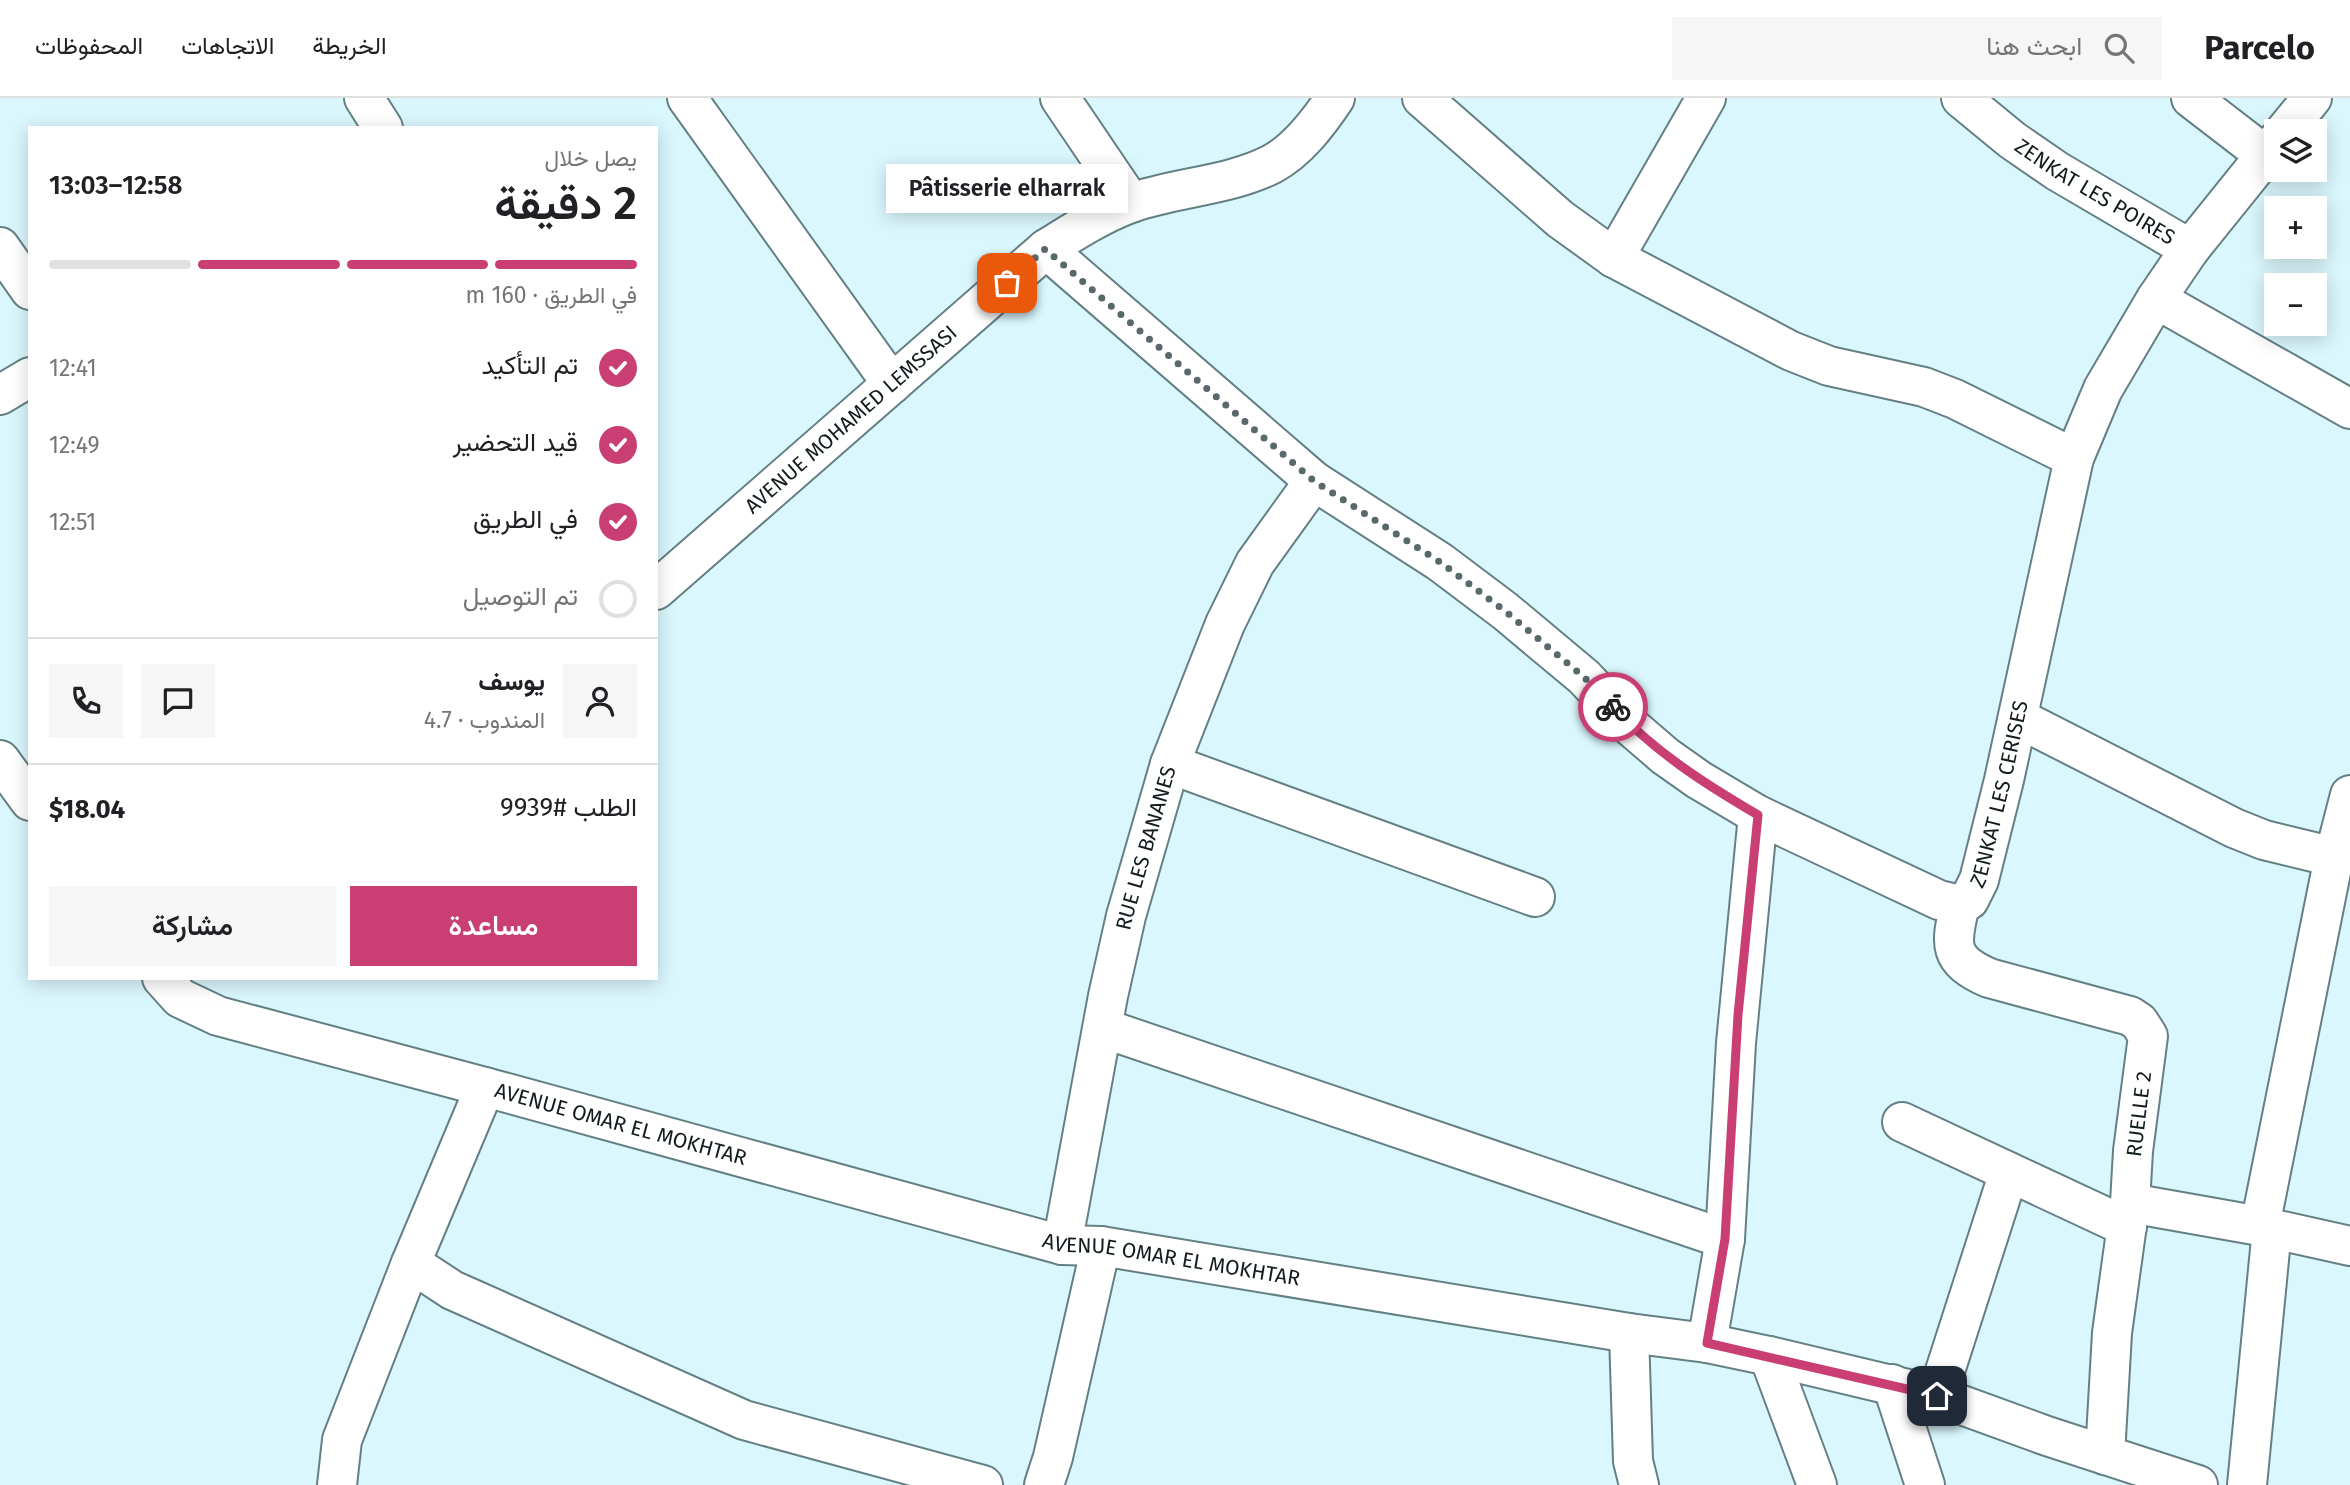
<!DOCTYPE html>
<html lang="ar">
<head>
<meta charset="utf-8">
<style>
	:root { --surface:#fff; --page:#f6f6f6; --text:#202124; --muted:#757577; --line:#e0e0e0; --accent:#ca3f73 }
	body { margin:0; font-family:"Fira Sans",Vazirmatn,sans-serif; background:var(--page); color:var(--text); direction:rtl; height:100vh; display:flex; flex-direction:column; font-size:26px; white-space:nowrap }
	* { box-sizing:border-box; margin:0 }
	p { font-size:23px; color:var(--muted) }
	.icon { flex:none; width:38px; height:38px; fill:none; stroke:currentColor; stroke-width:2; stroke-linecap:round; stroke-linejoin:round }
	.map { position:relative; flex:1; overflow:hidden; direction:ltr }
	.panel { position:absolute; left:28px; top:28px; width:630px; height:854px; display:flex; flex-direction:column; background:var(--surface); border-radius:0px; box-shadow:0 4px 18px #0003; direction:rtl }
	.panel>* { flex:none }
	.fabs { position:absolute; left:2264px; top:21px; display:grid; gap:14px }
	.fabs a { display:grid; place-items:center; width:63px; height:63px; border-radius:0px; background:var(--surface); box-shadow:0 4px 18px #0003; font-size:35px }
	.pin { position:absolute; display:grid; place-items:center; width:60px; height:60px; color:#fff; margin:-30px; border-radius:14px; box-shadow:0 4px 10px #0006 }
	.courier { position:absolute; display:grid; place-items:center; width:70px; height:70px; margin:-35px; border:5px solid #ca3f73; border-radius:50%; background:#fff; color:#222; box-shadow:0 2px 9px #0007 }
	.bubble { position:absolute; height:49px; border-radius:0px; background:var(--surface); box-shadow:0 4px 18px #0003; font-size:23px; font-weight:600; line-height:49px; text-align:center; direction:rtl }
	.head em { font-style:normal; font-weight:600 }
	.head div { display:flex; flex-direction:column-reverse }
	.head { display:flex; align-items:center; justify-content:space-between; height:119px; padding:0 21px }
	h1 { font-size:46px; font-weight:600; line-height:52px }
	.bar { display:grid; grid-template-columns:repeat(4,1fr); gap:10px 7px; align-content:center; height:84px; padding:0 21px }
	.bar i { height:9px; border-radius:5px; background:var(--line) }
	.bar .on { background:var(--accent) }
	.bar p { grid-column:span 4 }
	.line { display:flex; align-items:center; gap:18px; padding:0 21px; border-top:2px solid var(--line) }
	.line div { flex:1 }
	.round { display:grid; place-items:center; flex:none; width:74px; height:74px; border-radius:0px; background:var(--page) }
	ol { padding:0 21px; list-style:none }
	li { display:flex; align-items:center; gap:21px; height:77px }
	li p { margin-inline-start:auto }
	li .icon { padding:7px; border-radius:50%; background:var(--accent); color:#fff; stroke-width:4 }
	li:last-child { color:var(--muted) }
	li i { width:38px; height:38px; border:4px solid var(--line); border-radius:50% }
	.primary-button { display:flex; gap:14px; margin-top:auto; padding:14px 21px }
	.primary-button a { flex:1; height:80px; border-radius:0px; background:var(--accent); color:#fff; font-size:28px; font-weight:600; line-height:80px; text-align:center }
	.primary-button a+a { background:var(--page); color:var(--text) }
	header { display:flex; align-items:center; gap:42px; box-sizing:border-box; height:98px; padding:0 35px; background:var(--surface); border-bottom:2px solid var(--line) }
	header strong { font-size:33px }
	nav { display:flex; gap:38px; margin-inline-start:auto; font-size:24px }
	.search { width:490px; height:63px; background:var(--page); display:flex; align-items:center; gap:18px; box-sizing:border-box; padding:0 24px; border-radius:0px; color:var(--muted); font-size:26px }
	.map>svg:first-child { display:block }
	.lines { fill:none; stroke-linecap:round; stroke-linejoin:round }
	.minor-casing { stroke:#658085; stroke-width:42 }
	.minor { stroke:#fff; stroke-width:38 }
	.done { stroke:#58696c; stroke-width:7; stroke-dasharray:0 12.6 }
	.route { stroke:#ca3f73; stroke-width:9 }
	.labels { text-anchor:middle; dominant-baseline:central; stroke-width:7; stroke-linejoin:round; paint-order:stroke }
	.street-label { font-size:21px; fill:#121c1e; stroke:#fff }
</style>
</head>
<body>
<header>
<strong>Parcelo</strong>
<div class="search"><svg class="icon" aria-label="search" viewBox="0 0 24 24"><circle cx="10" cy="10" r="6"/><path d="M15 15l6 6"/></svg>ابحث هنا</div>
<nav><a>الخريطة</a><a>الاتجاهات</a><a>المحفوظات</a></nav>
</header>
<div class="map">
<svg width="2350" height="1387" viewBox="0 0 2350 1387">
	<rect width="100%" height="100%" fill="#daf7fd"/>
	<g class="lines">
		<defs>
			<g id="minor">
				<path d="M364,0L383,30"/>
				<path d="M687,0L892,286"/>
				<path d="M1060,0L1131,105"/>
				<path d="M1422,0L1560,121L1614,160L1791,253L1829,268L1924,289L1955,301L2074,360"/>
				<path id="s1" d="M1961,0L2012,42L2057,73L2190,151L2277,43"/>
				<path d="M2191,0L2265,57"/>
				<path d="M2285,33L2312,0"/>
				<path d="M0,149L30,192"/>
				<path id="s2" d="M1046,151L1314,383L1440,464L1505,513L1584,579L1629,627L1665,658L1699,682L1758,717L1939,802L1960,807L1969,802L1979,782L2004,682L2074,360L2103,291L2156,201L2190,151"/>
				<path d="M1614,160L1706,0"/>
				<path d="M2156,201L2350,311"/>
				<path d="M0,297L30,279"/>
				<path id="s3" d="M656,492L1046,151C1073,134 1101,116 1131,105C1176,89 1229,88 1272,66C1298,52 1319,24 1335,0"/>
				<path d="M2018,620L2234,730L2264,742L2334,759"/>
				<path d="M0,662L30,703"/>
				<path d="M1170,666L1535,799"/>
				<path d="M1960,807C1950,847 1948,862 1989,880L2130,918L2139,924L2148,938L2133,1053L2130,1105L2112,1235L2105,1357"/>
				<path id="s4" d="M162,880L180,900L218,918L485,989L1062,1147L1101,1148L1629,1235L1707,1245L1769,1258L1937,1298L2047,1338L2198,1387"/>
				<path d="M1103,930L1725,1141L1707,1245"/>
				<path d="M1902,1024L2127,1129"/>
				<path d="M2130,1105L2260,1128L2350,1148"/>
				<path d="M2260,1128L2334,759L2350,697"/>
				<path d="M1725,1141L1736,945L1758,717"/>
				<path id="s5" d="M1062,1147L1108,898L1126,818L1170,666L1225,526L1255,465L1314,383"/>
				<path d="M411,1165L452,1192L744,1322L983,1387"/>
				<path d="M1629,1235L1633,1363L1639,1387"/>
				<path d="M1769,1258L1817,1387"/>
				<path d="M1892,1286L1925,1387"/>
				<path d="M1937,1298L2009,1074"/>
				<path d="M337,1387L342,1342L411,1165L485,989"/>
				<path d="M1044,1387L1053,1359L1101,1148"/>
				<path d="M2247,1387L2272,1131"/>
			</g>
		</defs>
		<use href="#minor" class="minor-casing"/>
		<use href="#minor" class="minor"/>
	</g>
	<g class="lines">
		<path class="done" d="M1007,185L1045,151L1314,383L1440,464L1505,513L1584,579L1613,609"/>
		<path class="route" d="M1613,609C1655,654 1705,686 1758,717L1738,917L1725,1141L1707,1245L1937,1298"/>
	</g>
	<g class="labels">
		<g class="street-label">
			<text stroke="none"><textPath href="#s1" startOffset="164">ZENKAT LES POIRES</textPath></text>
			<text stroke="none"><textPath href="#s3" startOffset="259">AVENUE MOHAMED LEMSSASI</textPath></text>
			<text stroke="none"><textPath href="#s2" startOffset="1255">ZENKAT LES CERISES</textPath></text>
			<text stroke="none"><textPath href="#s5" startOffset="406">RUE LES BANANES</textPath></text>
			<text transform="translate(2139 1016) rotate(-83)">RUELLE 2</text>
			<text stroke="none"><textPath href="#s4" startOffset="486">AVENUE OMAR EL MOKHTAR</textPath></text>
			<text stroke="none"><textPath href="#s4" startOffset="1054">AVENUE OMAR EL MOKHTAR</textPath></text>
		</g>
	</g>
</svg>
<div class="fabs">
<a><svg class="icon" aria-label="layers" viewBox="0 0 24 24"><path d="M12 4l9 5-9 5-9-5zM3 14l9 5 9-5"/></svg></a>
<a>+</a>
<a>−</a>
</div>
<div class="pin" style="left:1007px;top:185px;background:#ea580c"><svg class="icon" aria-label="bag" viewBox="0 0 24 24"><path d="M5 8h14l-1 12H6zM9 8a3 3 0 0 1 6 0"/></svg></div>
<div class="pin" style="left:1937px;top:1298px;background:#1f2937"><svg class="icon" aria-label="home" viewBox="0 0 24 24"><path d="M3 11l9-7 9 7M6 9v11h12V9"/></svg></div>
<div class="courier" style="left:1613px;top:609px"><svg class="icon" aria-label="bike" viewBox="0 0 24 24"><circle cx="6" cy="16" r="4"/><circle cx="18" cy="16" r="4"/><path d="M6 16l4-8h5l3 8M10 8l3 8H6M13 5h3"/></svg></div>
<div class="bubble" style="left:886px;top:66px;width:242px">Pâtisserie elharrak</div>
<section class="panel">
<div class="head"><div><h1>2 دقيقة</h1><p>يصل خلال</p></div><em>12:58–13:03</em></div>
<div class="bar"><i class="on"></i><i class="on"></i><i class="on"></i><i></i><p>في الطريق · 160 m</p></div>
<ol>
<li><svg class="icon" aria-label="check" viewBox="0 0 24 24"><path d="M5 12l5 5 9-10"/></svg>تم التأكيد<p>12:41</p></li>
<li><svg class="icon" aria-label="check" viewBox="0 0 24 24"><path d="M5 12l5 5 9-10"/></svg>قيد التحضير<p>12:49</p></li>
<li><svg class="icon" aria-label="check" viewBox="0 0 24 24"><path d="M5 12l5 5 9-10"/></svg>في الطريق<p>12:51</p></li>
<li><i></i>تم التوصيل</li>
</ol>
<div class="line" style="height:126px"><a class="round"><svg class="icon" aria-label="person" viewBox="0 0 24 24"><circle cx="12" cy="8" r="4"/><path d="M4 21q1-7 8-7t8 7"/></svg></a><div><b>يوسف</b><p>المندوب · 4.7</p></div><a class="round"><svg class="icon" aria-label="chat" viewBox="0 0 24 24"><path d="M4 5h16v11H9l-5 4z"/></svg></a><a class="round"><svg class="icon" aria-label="phone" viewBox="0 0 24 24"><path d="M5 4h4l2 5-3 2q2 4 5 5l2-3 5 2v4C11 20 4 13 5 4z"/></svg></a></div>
<div class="line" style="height:91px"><div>الطلب #9939</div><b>$18.04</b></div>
<div class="primary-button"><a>مساعدة</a><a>مشاركة</a></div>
</section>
</div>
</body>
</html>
